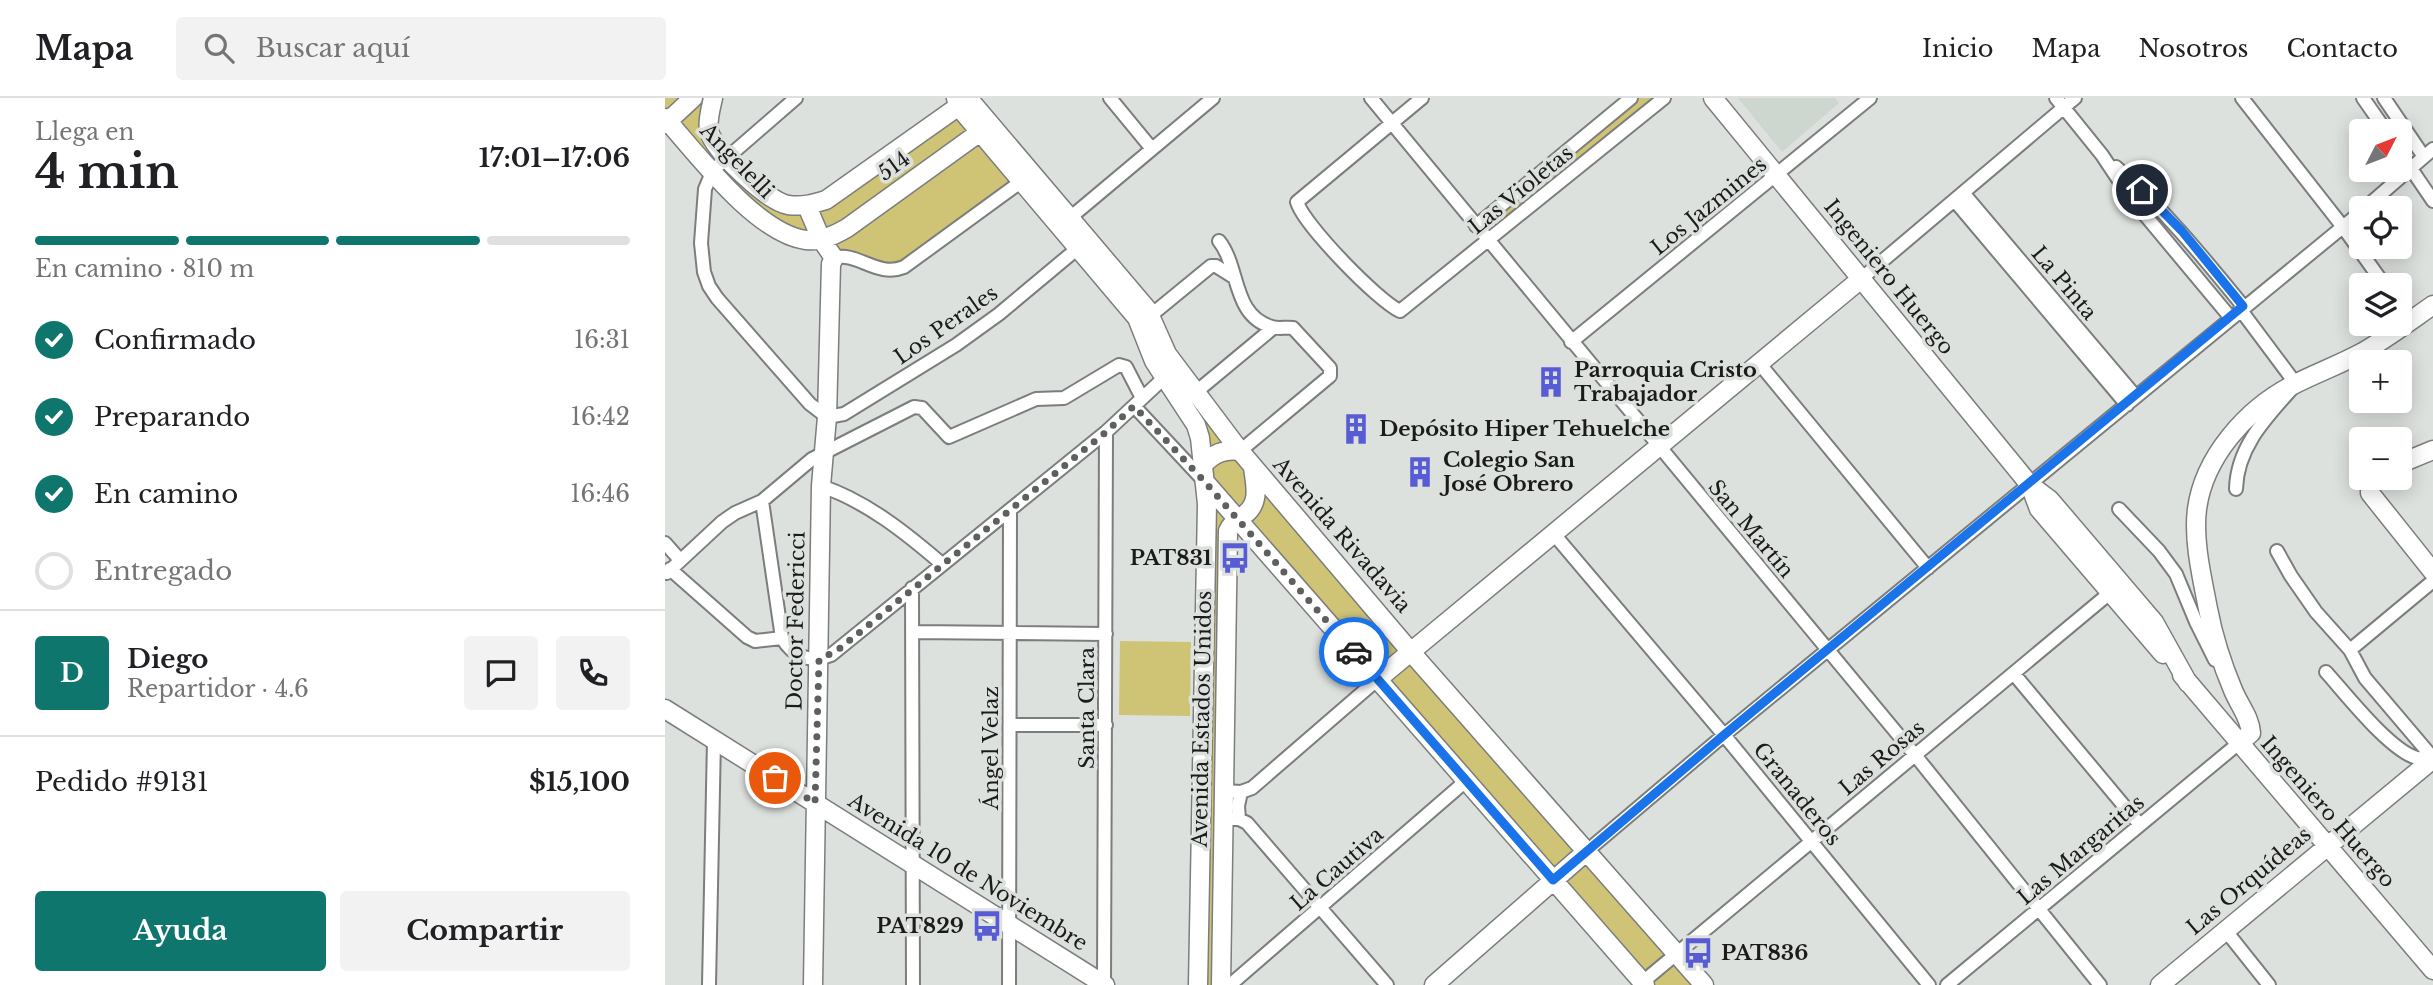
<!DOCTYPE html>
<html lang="es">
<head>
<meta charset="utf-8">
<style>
	:root { --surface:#fff; --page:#f2f2f2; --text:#202124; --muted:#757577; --line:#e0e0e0; --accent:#0f766e }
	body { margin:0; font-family:"Libre Baskerville",serif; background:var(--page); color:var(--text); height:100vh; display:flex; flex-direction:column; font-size:26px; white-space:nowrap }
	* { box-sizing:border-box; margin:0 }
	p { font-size:23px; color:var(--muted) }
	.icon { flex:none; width:38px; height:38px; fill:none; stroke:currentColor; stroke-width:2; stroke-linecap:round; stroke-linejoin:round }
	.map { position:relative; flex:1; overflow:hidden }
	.side { display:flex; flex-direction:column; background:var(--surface); width:665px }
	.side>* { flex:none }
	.needle { width:46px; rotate:48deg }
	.fabs { position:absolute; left:1684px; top:21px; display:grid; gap:14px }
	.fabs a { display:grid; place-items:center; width:63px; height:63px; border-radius:7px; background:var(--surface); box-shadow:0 4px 18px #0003; font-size:35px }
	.pin { position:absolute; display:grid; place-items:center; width:60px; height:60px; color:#fff; margin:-30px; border:4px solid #fff; border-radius:50%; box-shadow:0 2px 7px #0007 }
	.courier { position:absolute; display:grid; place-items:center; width:70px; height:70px; margin:-35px; border:5px solid #1a73e8; border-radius:50%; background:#fff; color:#222; box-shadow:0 2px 9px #0007 }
	.summary em { font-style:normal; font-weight:700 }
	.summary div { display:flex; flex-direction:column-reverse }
	.summary { display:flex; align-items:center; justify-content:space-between; height:119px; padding:0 35px }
	h1 { font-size:46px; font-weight:700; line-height:52px }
	.bar { display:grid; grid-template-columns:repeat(4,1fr); gap:10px 7px; align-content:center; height:84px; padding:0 35px }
	.bar i { height:9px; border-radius:5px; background:var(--line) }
	.bar .current { background:var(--accent) }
	.bar p { grid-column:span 4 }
	.line { display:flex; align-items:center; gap:18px; padding:0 35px; border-top:2px solid var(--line) }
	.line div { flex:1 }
	.round { display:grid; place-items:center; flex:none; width:74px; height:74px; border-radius:7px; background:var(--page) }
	ol { padding:0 35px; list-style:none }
	li { display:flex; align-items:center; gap:21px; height:77px }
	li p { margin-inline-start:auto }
	li .icon { padding:7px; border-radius:50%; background:var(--accent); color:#fff; stroke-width:4 }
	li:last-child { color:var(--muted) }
	li i { width:38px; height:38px; border:4px solid var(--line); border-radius:50% }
	.button { display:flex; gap:14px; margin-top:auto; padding:14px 35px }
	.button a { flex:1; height:80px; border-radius:7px; background:var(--accent); color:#fff; font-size:28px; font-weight:700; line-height:80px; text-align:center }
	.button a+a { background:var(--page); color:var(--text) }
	header { display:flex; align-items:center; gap:42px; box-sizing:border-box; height:98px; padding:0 35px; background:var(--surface); border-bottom:2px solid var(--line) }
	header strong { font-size:33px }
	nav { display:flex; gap:38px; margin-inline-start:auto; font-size:24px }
	.search { width:490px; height:63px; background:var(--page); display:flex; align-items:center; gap:18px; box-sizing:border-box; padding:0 24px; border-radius:7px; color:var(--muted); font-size:26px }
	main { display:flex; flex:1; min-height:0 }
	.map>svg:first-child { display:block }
	.built { fill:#cdd7cf }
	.green { fill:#cfc376 }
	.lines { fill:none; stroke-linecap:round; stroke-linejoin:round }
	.street-casing { stroke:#7b7e7c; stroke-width:16 }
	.secondary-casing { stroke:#7b7e7c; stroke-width:21 }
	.street { stroke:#fff; stroke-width:12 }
	.secondary { stroke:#fff; stroke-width:18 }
	.done { stroke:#5e605f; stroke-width:7; stroke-dasharray:0 12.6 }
	.route { stroke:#1a73e8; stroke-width:9 }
	.labels { text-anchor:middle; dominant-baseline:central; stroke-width:7; stroke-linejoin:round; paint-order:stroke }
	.street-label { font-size:21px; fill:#1a1b1a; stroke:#dde1de }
	.poi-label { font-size:21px; font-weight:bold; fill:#1a1b1a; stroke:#dde1de; text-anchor:start }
</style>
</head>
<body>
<header>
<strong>Mapa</strong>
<div class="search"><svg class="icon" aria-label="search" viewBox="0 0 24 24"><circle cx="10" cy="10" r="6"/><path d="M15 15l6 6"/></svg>Buscar aquí</div>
<nav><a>Inicio</a><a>Mapa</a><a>Nosotros</a><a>Contacto</a></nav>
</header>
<main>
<section class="side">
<div class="summary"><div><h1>4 min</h1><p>Llega en</p></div><em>17:01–17:06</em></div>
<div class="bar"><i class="current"></i><i class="current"></i><i class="current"></i><i></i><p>En camino · 810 m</p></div>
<ol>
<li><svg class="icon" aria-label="check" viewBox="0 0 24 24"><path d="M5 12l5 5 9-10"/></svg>Confirmado<p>16:31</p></li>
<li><svg class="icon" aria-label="check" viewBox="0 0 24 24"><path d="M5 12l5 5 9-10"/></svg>Preparando<p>16:42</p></li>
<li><svg class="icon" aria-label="check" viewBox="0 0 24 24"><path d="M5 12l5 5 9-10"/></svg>En camino<p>16:46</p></li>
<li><i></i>Entregado</li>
</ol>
<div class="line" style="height:126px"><b class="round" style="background:var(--accent);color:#fff">D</b><div><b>Diego</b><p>Repartidor · 4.6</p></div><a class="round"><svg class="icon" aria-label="chat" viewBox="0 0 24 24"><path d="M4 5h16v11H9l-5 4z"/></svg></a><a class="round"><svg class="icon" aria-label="phone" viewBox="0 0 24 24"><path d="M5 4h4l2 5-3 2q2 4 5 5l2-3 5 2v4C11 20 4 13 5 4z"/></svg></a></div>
<div class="line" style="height:91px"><div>Pedido #9131</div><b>$15,100</b></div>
<div class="button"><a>Ayuda</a><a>Compartir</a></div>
</section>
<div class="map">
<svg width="1768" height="887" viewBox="0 0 1768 887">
	<rect width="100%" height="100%" fill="#dde1de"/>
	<path class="built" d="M1073,0H1170L1174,5L1117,54Z"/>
	<path class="green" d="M0,0H48L44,20L87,86L142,108L304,1L502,256L1039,887H980L573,422L565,427L556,887H533L535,340L476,228L357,83L239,169L182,160L156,142L118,134L0,20Z
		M973,0H993L832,133L825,124Z
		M455,543L526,544L525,618L454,617Z"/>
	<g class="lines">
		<defs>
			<path id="street" d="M131,0L48,72L40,91L36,145L39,174L44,188L52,200L145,306L162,319L179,316L291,247L334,216L413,150
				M445,0L487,51
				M706,0L1250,657L1435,887
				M757,0L632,104C639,127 713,203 735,213L999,0
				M1391,0L1437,57L1465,99L1565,219
				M1577,0L1678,129L1718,185
				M1698,0L1721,33
				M1719,0L1759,59
				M1734,53L1768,103
				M1451,69C1499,111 1538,159 1578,208
				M1299,96L1471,299
				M1290,103L1462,307
				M1700,110L1768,51
				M400,124L548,0
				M811,128L966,0
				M554,143C575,169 567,218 607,229C613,231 621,229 628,230L665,270V278L575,353
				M169,160C192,153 212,180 239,169L357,83
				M1196,181L1410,0
				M485,218L546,168H551L570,180
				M906,244L1205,0
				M1094,265L1263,470
				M531,294L608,230
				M469,308L540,384
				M156,388C201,403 241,435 277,466
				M1571,391C1572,347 1604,317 1631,286L1575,211
				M97,403L117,540
				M1454,411L1494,453L1511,476L1531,524L1550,562
				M888,435L1059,637L1264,887
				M0,445L15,462
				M1612,453L1626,478L1651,514L1685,552L1700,580L1768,660
				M5,471L82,539L90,543L117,540C128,559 145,565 166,557L441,334L500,279
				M2,475L57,424L70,415L97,403L147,361L249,309L257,310L284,339L371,301L399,300L454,267L461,269L477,300
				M247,490L248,887
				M248,534L441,536
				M1685,552L1768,483
				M1661,574C1680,595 1725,653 1752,660C1757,661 1763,661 1768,661
				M1349,576L1475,727
				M345,627H441
				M559,693L576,694L587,690L713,581
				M558,721H574L582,725L722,887
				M574,721L573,708L576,694
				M922,753L1059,637L1696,114
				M1561,833L1604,887
				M44,887L49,642
				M344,887L345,413
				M439,887L441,334
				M565,887L802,682
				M974,887L1446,494
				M1282,887L1574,645"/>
			<path id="secondary" d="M48,0C46,10 42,22 44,33C49,53 102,103 123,107C137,109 148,106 161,102L301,3
				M291,0L293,8L472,220L489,263L531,327L535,340L542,406L533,887
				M303,0L482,211L502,256L575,353L745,553L1039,887
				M1048,0L1365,387L1385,402L1489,524L1523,585
				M0,20C32,56 92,136 141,142C156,144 170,137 182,130L322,29
				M0,26L28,0
				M142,108L156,141L169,160L166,166L162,319L156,388L148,887
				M1734,366L1768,352
				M538,367C549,355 559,351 575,353
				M1708,380L1705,385V395L1768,474
				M540,384L980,887
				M1365,387L1374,411L1498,556
				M1517,577L1768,872
				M713,581L1196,181
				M0,611L440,887
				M1574,645L1586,635C1585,619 1574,607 1568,592C1557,566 1548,537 1543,511C1537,479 1528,443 1532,411C1539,359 1581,312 1626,288C1649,276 1674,267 1698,254C1722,240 1745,223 1768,207
				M556,887L563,433C566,425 573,422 579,417C596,405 590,387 588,369
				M769,887L922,753
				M1495,887L1768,661"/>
		</defs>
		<use href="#street" class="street-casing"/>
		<use href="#secondary" class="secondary-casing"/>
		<use href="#street" class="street"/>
		<use href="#secondary" class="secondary"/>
	</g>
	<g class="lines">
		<path class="done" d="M110,680L150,705L154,562L174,551L441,334L469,308L540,384L689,554"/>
		<path class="route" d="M689,554L888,782L1059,637L1578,208L1517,133L1477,92"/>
	</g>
	<defs>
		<symbol id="building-bare" viewBox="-9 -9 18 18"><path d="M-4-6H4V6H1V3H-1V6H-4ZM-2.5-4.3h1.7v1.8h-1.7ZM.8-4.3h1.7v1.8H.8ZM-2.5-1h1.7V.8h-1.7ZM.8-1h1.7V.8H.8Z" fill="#585cd4" stroke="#dde1de" stroke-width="2.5" paint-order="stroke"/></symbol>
		<symbol id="bus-bare" viewBox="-9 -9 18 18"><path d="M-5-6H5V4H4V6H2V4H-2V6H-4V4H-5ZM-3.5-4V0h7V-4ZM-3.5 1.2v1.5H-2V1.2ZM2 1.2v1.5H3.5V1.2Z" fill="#585cd4" stroke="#dde1de" stroke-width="2.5" paint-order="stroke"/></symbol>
	</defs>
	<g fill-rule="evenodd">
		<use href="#building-bare" x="864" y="262" width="44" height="44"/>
		<use href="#building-bare" x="669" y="309" width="44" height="44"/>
		<use href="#building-bare" x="733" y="352" width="44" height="44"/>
		<use href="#bus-bare" x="548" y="438" width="44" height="44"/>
		<use href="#bus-bare" x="300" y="806" width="44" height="44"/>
		<use href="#bus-bare" x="1011" y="833" width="44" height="44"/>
	</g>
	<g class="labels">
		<g class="street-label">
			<text transform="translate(72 63) rotate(46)">Angelelli</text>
			<text transform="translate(229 68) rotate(-36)">514</text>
			<text transform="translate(856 92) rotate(-39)">Las Violetas</text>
			<text transform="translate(1044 108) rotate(-39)">Los Jazmines</text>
			<text transform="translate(1224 179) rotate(51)">Ingeniero Huergo</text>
			<text transform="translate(1399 185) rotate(50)">La Pinta</text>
			<text transform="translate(281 227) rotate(-35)">Los Perales</text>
			<text transform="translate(1086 431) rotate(50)">San Martín</text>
			<text transform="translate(677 437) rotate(49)">Avenida Rivadavia</text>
			<text transform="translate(131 523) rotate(-89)">Doctor Federicci</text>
			<text transform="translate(422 610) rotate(-90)">Santa Clara</text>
			<text transform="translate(537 621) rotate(-89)">Avenida Estados Unidos</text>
			<text transform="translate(326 650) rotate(-90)">Ángel Velaz</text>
			<text transform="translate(1217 660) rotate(-40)">Las Rosas</text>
			<text transform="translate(1132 696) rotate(51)">Granaderos</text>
			<text transform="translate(1663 714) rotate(49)">Ingeniero Huergo</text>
			<text transform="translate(1416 752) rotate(-40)">Las Margaritas</text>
			<text transform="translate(672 771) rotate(-41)">La Cautiva</text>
			<text transform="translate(303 774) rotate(32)">Avenida 10 de Noviembre</text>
			<text transform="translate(1584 783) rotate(-40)">Las Orquídeas</text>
		</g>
		<g class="poi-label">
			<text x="909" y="272">Parroquia Cristo<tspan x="909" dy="24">Trabajador</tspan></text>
			<text x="714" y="331">Depósito Hiper Tehuelche</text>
			<text x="778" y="362">Colegio San<tspan x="778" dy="24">José Obrero</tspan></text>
			<text x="547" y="460" text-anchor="end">PAT831</text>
			<text x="299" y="828" text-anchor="end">PAT829</text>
			<text x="1056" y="855">PAT836</text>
		</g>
	</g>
</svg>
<div class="fabs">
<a><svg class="needle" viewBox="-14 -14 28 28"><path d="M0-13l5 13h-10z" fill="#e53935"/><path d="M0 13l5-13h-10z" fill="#757577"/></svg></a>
<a><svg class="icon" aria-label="locate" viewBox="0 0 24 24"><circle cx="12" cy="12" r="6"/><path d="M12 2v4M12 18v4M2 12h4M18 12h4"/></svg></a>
<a><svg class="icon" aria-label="layers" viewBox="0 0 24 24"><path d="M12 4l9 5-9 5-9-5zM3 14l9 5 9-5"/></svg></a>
<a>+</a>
<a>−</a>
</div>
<div class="pin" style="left:110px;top:680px;background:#ea580c"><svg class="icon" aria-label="bag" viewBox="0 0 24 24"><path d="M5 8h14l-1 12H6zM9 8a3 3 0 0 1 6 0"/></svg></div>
<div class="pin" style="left:1477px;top:92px;background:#1f2937"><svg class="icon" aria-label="home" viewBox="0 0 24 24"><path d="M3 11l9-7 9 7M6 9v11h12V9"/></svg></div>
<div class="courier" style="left:689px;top:554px"><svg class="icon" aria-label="car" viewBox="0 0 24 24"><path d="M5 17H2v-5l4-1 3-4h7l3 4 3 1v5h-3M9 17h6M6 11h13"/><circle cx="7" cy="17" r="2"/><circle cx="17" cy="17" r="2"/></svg></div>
</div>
</main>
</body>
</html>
